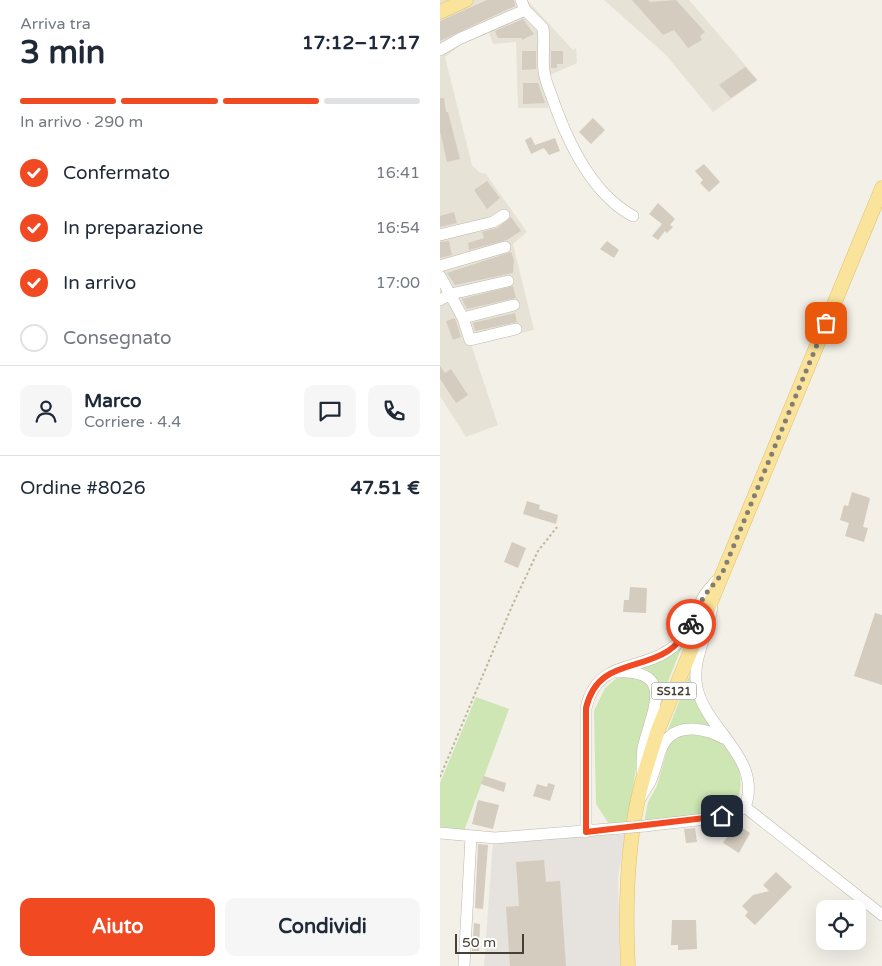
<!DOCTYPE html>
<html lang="it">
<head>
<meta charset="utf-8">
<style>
	:root { --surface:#fff; --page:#f6f6f7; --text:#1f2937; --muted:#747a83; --line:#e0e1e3; --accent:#f14922 }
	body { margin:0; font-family:"Varela Round",sans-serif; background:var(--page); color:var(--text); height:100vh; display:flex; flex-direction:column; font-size:19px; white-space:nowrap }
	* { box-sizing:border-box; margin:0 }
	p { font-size:16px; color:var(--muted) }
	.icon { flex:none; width:28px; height:28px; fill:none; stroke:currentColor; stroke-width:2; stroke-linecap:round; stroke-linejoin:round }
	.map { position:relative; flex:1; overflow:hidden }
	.drawer { display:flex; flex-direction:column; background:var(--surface); width:440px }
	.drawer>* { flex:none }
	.controls { position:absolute; left:376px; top:900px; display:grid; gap:10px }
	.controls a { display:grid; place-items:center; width:50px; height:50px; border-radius:10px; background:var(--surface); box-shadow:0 5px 20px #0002; font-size:25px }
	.scale { position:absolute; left:15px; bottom:12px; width:69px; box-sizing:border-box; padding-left:5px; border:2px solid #464137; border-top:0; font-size:14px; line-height:18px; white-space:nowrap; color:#464137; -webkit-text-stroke:4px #fff; paint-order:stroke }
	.pin { position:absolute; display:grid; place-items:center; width:42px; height:42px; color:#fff; margin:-21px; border-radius:10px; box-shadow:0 2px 8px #0006 }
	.courier { position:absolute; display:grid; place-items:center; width:50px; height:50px; margin:-25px; border:4px solid #f14922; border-radius:50%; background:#fff; color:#222; box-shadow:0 1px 6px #0007 }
	.summary em { font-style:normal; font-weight:700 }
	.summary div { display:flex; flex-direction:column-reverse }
	.summary { display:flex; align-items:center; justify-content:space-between; height:85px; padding:0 20px }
	h1 { font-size:32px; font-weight:700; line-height:38px }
	.bar { display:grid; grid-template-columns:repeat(4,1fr); gap:8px 5px; align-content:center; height:60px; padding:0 20px }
	.bar i { height:6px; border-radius:4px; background:var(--line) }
	.bar .selected { background:var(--accent) }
	.bar p { grid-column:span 4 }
	.line { display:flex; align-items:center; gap:12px; padding:0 20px; border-top:1px solid var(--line) }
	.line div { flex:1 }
	.round { display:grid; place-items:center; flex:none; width:52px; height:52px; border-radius:10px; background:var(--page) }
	ol { padding:0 20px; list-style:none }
	li { display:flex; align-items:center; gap:15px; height:55px }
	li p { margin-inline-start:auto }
	li .icon { padding:5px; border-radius:50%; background:var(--accent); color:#fff; stroke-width:4 }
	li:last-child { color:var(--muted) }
	li i { width:28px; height:28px; border:2px solid var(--line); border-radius:50% }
	.cta { display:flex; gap:10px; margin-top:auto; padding:10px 20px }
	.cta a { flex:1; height:58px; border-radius:10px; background:var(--accent); color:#fff; font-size:20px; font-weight:700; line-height:58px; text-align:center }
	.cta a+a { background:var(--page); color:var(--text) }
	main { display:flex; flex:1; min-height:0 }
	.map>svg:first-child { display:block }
	.residential { fill:#e7e2d6 }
	.industrial { fill:#e6e2dd }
	.green { fill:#cde6b3 }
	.building { fill:#d4ccbe }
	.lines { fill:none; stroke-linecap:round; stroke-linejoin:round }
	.minor-casing { stroke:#beb8ab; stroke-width:12 }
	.major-casing { stroke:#dfc16b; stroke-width:15 }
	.path { stroke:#c0b59d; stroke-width:2; stroke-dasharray:2.5 2.5; stroke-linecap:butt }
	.minor { stroke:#fff; stroke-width:11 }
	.major { stroke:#fae39a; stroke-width:14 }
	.minor-bridge-casing { stroke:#beb8ab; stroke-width:12; stroke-linecap:butt }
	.minor-bridge { stroke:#fff; stroke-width:11 }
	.done { stroke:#837e75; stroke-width:5; stroke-dasharray:0 9 }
	.route { stroke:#f14922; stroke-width:6 }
	.labels { text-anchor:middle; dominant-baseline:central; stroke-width:5; stroke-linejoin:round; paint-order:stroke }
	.shield { fill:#fff; stroke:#7e7a73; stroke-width:1 }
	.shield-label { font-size:11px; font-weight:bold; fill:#464137 }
</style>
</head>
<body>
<main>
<section class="drawer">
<div class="summary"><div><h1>3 min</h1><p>Arriva tra</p></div><em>17:12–17:17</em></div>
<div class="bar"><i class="selected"></i><i class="selected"></i><i class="selected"></i><i></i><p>In arrivo · 290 m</p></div>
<ol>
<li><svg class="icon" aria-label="check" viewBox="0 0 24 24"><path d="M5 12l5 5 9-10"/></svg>Confermato<p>16:41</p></li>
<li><svg class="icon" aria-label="check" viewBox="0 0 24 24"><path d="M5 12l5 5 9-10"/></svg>In preparazione<p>16:54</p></li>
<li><svg class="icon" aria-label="check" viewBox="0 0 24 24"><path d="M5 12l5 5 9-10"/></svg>In arrivo<p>17:00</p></li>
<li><i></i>Consegnato</li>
</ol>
<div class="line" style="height:90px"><a class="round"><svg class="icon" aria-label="person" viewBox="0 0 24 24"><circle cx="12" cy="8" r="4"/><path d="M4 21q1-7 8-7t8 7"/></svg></a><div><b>Marco</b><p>Corriere · 4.4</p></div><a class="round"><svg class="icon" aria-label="chat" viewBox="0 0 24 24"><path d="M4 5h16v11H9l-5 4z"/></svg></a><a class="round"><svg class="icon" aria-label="phone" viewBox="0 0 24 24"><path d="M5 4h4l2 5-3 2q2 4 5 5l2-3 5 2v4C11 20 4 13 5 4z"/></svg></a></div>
<div class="line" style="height:65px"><div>Ordine #8026</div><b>47.51 €</b></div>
<div class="cta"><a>Aiuto</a><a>Condividi</a></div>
</section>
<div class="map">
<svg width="442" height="966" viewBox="0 0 442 966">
	<rect width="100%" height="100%" fill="#f3f0e8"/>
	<path class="residential" d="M0,0H87L133,50L136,48L137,63L110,75L108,108H78L76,42L53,44L49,33L20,45L5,57L32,165L39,172L46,174L87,232L73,244L94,330L31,344L58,425L26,437L0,396Z
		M164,0H249L318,80L273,112L226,55Z"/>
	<path class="industrial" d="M186,834L178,877L180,966H44L53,842Z"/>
	<path class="green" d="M242,646L223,694H222C220,680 214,672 200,667Z
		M251,671L271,726L259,724L227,732Z
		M179,676L204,678L213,693L200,744L187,824L171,827L156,804L154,711L165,688Z
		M36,697L69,709L24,831L0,827V783Z
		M254,732C261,734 270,736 277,739C301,751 309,793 290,811L204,823L208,802L217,786L228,746L237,737Z"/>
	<path class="building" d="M47,0H74L75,6L0,41V21Z
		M192,0H208L210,2L236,0L265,32L260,36L262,40L248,48L234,30L223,35Z
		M83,19L94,34L82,40V38H58L55,31Z
		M82,51H96V69L82,70Z
		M111,51H123V64H117V68H111Z
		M305,67L317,80L291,98L279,85Z
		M83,83H98L105,103L83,104Z
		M0,98H4L6,112H8L20,159L7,162L0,131Z
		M153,118L165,130L151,144L139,132Z
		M91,137L95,145L115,138L120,151L109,155L104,148L91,154L85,140Z
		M264,164L280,182L269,192L260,183L263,180L255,171Z
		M47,181L60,198L47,209L34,190Z
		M218,203L235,219L230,225L233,227L227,233L225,231L218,240L212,236L222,224L209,214Z
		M14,212L17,223L0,227V216Z
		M71,217L81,231L67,240L29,250L28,243L44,238L42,232L57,228Z
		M9,241L12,255L0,258V242Z
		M167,241L179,250L174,258L160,249Z
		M71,252L74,260L73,273L15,285L7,273Z
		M73,286L76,298L27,309L22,299Z
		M75,313L77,322L35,331L33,323Z
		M15,318L21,337L13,340L6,321Z
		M0,366L5,373L11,369L28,395L16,403L0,379Z
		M412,492L430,498L423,527L428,528L424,542L405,536L409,523L400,520L404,505L408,506Z
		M87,501L100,505L99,509L118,515L116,524L83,514Z
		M72,542L86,548L78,568L64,562Z
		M190,587L207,588L206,613L183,612L184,600H189Z
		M435,613L442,615V685L414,676Z
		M44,776L66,783L64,792L41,784Z
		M108,783L115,785L110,801L93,796L97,784L107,787Z
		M38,800L59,805L53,829L32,824Z
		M296,824L310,833L299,853L283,843Z
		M255,828L257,842L246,843L244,829Z
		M38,844L48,845L43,909L35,908Z
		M104,860L106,882L120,881L126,966H70L66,907L79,906L76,862Z
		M336,872L352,887L315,925L305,916L308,912L302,906L313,895L329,891L323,885Z
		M232,920H256L257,949L238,950V945H231Z
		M34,923L40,924L39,951H32Z"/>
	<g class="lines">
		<defs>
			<path id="minor" d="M81,0L85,10L103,28C105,42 102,57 104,71C105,81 110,91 113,100C128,143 152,194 193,216
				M0,50L19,39L85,10
				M0,235L53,222L64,215
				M0,266L65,247
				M0,276L23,318L30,340L76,329
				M0,300L11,294L68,281
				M23,318L74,305
				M272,606C269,634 251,659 257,688C267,731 323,759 305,807
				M176,672C238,669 211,712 203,748C202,756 202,764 202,771
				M201,797C204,791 208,786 211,780C217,767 218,747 229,737C243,724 268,729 283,738
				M305,807L442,915
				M205,826C229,822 288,820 305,807
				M146,832V708C157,659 198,672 229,650C249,637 253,615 264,596C267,591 272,586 276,581
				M0,833L55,838L181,828
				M24,966L31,837"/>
			<path id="major" d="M0,12L26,0
				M188,966C185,908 187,843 201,786C206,767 212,749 218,730L442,188"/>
		</defs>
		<use href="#minor" class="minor-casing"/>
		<use href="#major" class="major-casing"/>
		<path class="path" d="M0,777L72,606L98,551L117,527"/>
		<use href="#minor" class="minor"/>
		<use href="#major" class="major"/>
		<defs>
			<path id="minor-bridge" d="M181,828L205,826"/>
		</defs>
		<use href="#minor-bridge" class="minor-bridge-casing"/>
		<use href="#minor-bridge" class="minor-bridge"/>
	</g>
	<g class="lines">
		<path class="done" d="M251,624L264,596L282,574L386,323"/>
		<path class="route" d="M251,624C245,634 238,645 228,651C197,671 157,661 146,708V832L282,816"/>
	</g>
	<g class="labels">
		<rect class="shield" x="211.5" y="682.5" width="45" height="17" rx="4"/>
		<g class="shield-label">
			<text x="234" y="691">SS121</text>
		</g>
	</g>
</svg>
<div class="controls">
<a><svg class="icon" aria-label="locate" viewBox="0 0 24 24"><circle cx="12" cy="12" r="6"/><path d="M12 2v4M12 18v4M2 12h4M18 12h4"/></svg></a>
</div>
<div class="scale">50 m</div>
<div class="pin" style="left:386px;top:323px;background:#ea580c"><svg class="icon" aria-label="bag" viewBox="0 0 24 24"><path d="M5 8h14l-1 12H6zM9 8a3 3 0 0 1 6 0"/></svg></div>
<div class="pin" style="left:282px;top:816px;background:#1f2937"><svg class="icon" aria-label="home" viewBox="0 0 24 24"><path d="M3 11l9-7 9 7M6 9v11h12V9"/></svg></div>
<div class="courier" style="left:251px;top:624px"><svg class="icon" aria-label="bike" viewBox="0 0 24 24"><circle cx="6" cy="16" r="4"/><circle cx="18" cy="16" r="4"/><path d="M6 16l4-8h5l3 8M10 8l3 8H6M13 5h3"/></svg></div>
</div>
</main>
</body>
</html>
